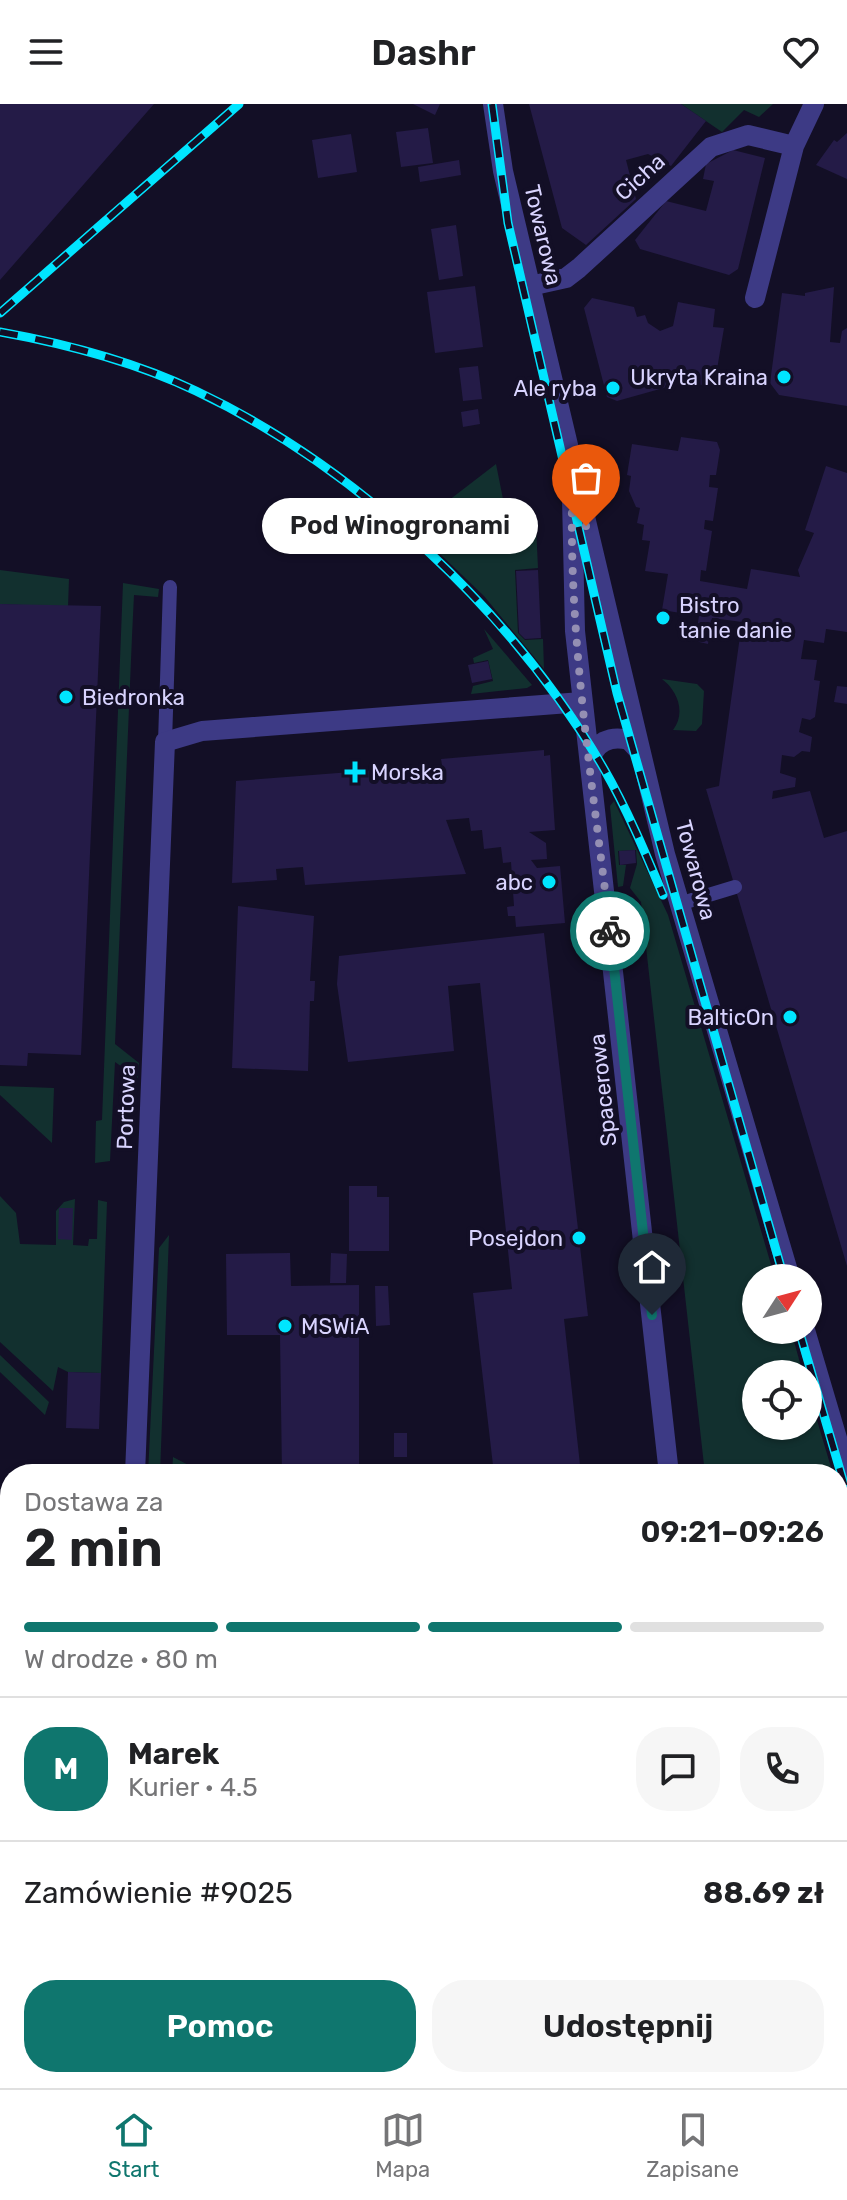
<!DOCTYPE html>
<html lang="pl">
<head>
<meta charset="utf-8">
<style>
	:root { --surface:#fff; --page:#f6f6f6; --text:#202124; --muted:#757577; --line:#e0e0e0; --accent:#0f766e }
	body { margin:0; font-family:Rubik,sans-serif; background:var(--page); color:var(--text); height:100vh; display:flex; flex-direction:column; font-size:30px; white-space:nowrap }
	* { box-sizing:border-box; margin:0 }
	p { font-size:26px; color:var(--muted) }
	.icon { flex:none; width:44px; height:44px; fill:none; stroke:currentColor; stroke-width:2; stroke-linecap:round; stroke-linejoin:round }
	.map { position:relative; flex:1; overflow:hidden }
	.sheet { position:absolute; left:0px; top:1360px; width:848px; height:624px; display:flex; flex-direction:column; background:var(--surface); border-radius:32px 32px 0 0; box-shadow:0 2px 6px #0004 }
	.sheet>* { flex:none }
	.needle { width:52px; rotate:54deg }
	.tools { position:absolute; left:742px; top:1160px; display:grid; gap:16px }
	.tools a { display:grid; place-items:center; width:80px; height:80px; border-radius:50%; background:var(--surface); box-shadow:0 2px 6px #0004; font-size:40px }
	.pin { position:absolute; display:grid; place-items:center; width:68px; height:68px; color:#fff; margin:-82px -34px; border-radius:50% 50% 50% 0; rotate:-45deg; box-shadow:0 0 8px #0007 }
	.pin .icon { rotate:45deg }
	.courier { position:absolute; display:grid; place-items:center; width:80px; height:80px; margin:-40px; border:6px solid #0f766e; border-radius:50%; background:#fff; color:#222; box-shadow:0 2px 10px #0007 }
	.bubble { position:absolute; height:56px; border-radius:28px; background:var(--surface); box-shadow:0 2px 6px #0004; font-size:26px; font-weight:600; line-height:56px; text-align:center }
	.overview em { font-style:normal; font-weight:600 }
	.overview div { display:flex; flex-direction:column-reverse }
	.overview { display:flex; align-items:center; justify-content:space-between; height:136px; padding:0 24px }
	h1 { font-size:52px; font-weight:600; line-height:60px }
	.bar { display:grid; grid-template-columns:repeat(4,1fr); gap:12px 8px; align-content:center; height:96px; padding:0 24px }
	.bar i { height:10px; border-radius:6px; background:var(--line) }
	.bar .active { background:var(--accent) }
	.bar p { grid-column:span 4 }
	.line { display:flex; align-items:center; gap:20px; padding:0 24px; border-top:2px solid var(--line) }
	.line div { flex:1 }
	.round { display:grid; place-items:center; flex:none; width:84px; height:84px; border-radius:32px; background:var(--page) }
	.button { display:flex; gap:16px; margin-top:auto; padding:16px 24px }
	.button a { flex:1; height:92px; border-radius:32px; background:var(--accent); color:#fff; font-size:32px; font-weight:600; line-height:92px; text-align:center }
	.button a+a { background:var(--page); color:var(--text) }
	header { display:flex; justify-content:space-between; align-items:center; height:104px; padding:0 24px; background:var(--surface); font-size:36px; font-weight:600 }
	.dock { display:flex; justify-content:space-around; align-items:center; height:112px; border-top:2px solid var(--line); background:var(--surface); font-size:22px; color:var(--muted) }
	.dock a { display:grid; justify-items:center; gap:4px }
	.dock .active { color:var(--accent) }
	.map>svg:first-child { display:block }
	.green { fill:#12302f }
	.building { fill:#241b47 }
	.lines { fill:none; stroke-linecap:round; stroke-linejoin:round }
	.lane { stroke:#3d3a85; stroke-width:14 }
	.street { stroke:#3d3a85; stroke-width:20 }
	.secondary { stroke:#6f6bff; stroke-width:20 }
	.primary { stroke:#c25bff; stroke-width:20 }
	.rail-casing { stroke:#00e5ff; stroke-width:9 }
	.rail { stroke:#130f26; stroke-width:6; stroke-dasharray:18; stroke-linecap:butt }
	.done { stroke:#948fb3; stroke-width:8; stroke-dasharray:0 14.4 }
	.route { stroke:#0f766e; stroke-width:10 }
	.poi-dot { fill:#00e5ff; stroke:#130f26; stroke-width:3 }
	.labels { text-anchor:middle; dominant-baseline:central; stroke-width:8; stroke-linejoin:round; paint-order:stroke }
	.street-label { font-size:22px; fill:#d9d4ff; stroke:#130f26 }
	.poi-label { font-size:22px; fill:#d9d4ff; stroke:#130f26; text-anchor:end }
</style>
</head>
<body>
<header><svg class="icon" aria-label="menu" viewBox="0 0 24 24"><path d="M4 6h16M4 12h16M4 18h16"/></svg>Dashr<svg class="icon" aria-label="heart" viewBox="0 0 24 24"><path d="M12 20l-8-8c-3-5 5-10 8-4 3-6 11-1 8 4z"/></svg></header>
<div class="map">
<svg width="847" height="1984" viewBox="0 0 847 1984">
	<rect width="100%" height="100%" fill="#130f26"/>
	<path class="green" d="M681,0H773L759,13L744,6L722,28Z
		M496,360L504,400L512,399L516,424L536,422L538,464L515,466L518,529L525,536L543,535L544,565L484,492L415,426L418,420Z
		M0,466L69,475L68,503L0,500Z
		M123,479L159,485L158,493L134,491L132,532L115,940L139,959L138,974L115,958L110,1057L95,1059L96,1017L102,1016Z
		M484,525L532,581L527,584L471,590L473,582L493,577L488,556L474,559L473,554L493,545Z
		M662,575L697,580L704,587L702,620L696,627L673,626C686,609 678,587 662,575Z
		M614,697L668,811L775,1174H756V1226H791L803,1270H756V1322H808V1286L833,1370H705L641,798L630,784L637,760L636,746L618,747L619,761H626L623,782L618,783L610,702Z
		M0,982L54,984L52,1039L0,991Z
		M0,1092L16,1109L20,1140L56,1141V1107L64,1098L75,1095L73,1141L88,1142L89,1135H97L98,1096L107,1098L101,1269L68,1268L58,1263L53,1287L0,1238Z
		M169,1131L160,1370H148L159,1144Z
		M0,1251L49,1298L45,1311L0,1268Z
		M173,1353L198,1366L197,1370H172Z
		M838,1387L847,1417V1984H775L774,1974H838Z
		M0,1857L10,1859V1907L0,1902Z
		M384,1974H708L709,1984H429Z"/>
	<path class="building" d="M0,0H154L0,176Z
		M413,0H440L435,11Z
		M529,0H681L706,17L671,62L648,50L626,56L636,95L586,141L562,124Z
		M428,24L433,59L401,63L396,28Z
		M847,29V75L816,61L834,36L837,38Z
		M351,30L357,68L318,74L312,36Z
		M733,46L765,54L738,165L729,171L640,145L635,136L666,97L706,107L714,77L703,75L706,60Z
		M459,56L461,71L420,78L418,63Z
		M456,121L463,172L439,176L431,125Z
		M475,182L483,243L435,249L427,188Z
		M834,183L830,238L840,239L842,227L847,224V302L779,291L770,279L782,189L805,192V189Z
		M592,194L634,203L637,213L645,211L648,219L660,227L673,222L678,198L715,205L713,223L724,224L714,283L685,278L617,297L607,293L584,204Z
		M478,262L482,295L463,297L459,264Z
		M478,305L480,320L463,323L461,308Z
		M681,333L717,338L720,346L716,371H710L709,383L718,384L713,417L705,416L704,425L712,427L706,467L701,466L700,477L747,485L751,465L800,473L798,466L814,429L805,426L826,362L847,369V528L826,525L824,539L804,536L801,555L817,556L814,576L820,577L815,613L810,616L802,614L799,628L812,633L810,648L802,647L794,653L782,651L780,669L796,674L795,683L773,687L772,695L810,687L824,734L847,727V1162L706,685L719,682L742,518L712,514L708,540L695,537L699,512L662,506L668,470L645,467L650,437L642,436L644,421L637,419L640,404L636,403L629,387L631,372L627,371L632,340L678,347Z
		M538,466L541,534L525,535L519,529L516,467Z
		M0,500L101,502L81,951L28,949L27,962L0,961Z
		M488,557L492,575L472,579L468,561Z
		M837,582L847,583V600L834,598Z
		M544,646V652L550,651L555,726L529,728L546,739L547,755L531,756L537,764L560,762L565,819L516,823L515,812H508L507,803L514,802L511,758L503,759L501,743L484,745L482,726L471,727L469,714L446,716L466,770L305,781L303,763L276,765L277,776L232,779L236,677L442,661L441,655Z
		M635,746L636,759L620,761L619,747Z
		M238,802L314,812L310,877H315L314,897H310L308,967L232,964Z
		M544,829L588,1212L564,1215L581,1370H494L473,1189L512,1185L480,879L448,882L454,947L348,958L337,880L339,852Z
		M349,1082H377V1093H389V1147H349Z
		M59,1104H73L72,1136L58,1135Z
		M290,1149L291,1182L359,1181V1370H282L280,1231H227L226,1150Z
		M331,1149L347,1150L346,1179H330Z
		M375,1182H388L390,1221L376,1222Z
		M68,1268L101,1269L99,1325L66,1324Z
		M394,1329H407V1353H394Z"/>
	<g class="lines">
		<path class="lane" d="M165,638L170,483
			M679,800L735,783"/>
		<path class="street" d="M493,0L503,67L665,750L790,1174
			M530,182L566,174L579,164L711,43L748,31L794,42
			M755,194L794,42L814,0
			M572,394L575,527L669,1370
			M590,657C595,638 610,631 629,636L641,649
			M805,1226L847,1368
			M135,1370L165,638L202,627L582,598
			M735,1974L736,1984"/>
		<path class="secondary" d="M282,1974L303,1984
			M171,1980L204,1984"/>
		<path class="primary" d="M0,1923L10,1922
			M0,1945L10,1949
			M100,1974L111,1984
			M167,1984L176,1974"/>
		<defs>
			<path id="rail" d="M492,0L508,119L617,589L784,1174
				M0,209L239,0
				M0,228C67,240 135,258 196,287C359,364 514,510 604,665C627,705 645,748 663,791
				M799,1226L847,1390"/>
		</defs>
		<use href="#rail" class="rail-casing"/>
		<use href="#rail" class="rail"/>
	</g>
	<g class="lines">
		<path class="done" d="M586,422L573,366C566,521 592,674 610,827"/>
		<path class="route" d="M610,827L652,1211"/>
	</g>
	<g class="poi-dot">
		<circle cx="784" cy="273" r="8"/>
		<circle cx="613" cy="284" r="8"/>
		<circle cx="663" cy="514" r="8"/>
		<circle cx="66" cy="593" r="8"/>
		<path d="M351 656h8v8h8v8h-8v8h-8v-8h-8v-8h8z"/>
		<circle cx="549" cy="778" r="8"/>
		<circle cx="790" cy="913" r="8"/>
		<circle cx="579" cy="1134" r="8"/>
		<circle cx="285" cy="1222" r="8"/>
	</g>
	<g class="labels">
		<g class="street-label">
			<text transform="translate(640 73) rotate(-42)">Cicha</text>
			<text transform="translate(543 131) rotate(77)">Towarowa</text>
			<text transform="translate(696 766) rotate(75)">Towarowa</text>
			<text transform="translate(603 986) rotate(-96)">Spacerowa</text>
			<text transform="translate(126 1003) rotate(-88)">Portowa</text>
		</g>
		<g class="poi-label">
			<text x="768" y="273">Ukryta Kraina</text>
			<text x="597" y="284">Ale ryba</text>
			<text x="679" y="501" text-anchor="start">Bistro<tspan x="679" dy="25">tanie danie</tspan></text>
			<text x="82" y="593" text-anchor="start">Biedronka</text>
			<text x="371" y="668" text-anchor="start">Morska</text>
			<text x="533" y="778">abc</text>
			<text x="774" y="913">BalticOn</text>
			<text x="563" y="1134">Posejdon</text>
			<text x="301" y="1222" text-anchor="start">MSWiA</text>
		</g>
	</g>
</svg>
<div class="tools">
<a><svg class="needle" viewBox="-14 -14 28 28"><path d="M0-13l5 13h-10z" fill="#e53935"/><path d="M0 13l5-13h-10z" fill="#757577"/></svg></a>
<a><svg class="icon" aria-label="locate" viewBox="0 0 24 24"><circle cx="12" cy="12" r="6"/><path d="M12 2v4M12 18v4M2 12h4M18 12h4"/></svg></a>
</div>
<div class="pin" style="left:586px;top:422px;background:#ea580c"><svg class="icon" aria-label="bag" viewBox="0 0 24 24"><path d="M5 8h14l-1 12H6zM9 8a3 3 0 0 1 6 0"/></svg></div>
<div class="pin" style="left:652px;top:1211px;background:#1f2937"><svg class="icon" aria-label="home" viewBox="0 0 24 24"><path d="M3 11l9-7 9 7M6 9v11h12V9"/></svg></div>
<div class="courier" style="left:610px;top:827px"><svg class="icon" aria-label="bike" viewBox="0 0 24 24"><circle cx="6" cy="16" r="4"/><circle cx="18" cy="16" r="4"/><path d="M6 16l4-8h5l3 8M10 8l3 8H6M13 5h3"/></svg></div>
<div class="bubble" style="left:262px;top:394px;width:276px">Pod Winogronami</div>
<section class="sheet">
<div class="overview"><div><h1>2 min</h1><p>Dostawa za</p></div><em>09:21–09:26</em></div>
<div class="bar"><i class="active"></i><i class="active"></i><i class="active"></i><i></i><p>W drodze · 80 m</p></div>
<div class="line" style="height:144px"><b class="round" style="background:var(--accent);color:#fff">M</b><div><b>Marek</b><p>Kurier · 4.5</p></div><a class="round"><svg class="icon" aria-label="chat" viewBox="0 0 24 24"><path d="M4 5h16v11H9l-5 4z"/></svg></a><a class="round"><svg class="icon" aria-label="phone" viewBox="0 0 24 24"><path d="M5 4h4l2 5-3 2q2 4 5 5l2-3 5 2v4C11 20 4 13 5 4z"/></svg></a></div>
<div class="line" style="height:104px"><div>Zamówienie #9025</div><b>88.69 zł</b></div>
<div class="button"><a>Pomoc</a><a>Udostępnij</a></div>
</section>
</div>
<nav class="dock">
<a class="active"><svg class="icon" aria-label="home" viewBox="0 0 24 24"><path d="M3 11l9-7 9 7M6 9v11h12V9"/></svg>Start</a>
<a><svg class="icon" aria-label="map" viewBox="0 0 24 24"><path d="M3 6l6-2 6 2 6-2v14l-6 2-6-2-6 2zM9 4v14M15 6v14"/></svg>Mapa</a>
<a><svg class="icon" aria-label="saved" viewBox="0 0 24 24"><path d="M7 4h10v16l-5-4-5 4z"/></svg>Zapisane</a>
</nav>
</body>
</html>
